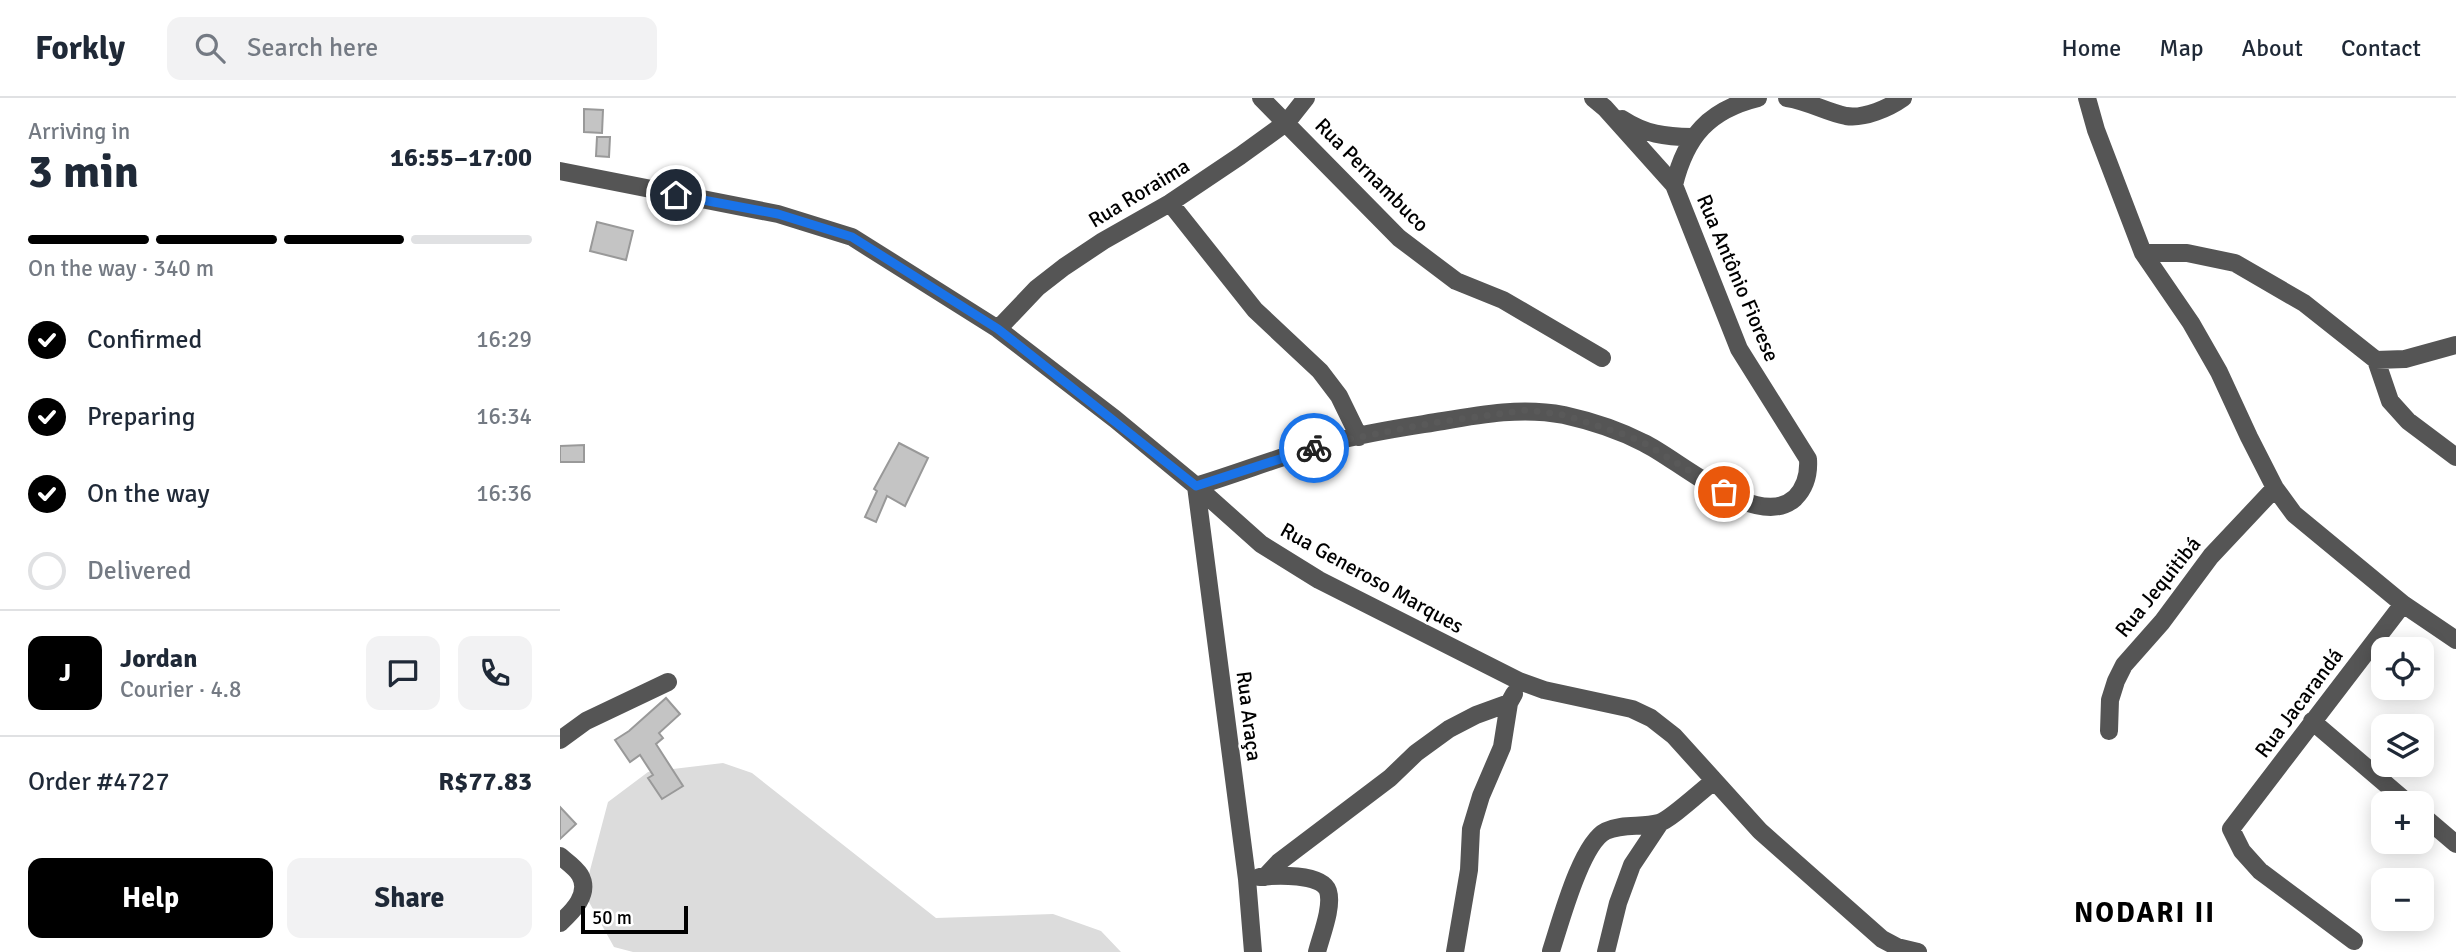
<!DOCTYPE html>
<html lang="en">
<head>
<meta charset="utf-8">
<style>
	:root { --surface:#fff; --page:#f2f2f3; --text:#1f2937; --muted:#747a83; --line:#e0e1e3; --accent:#000 }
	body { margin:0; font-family:Signika,sans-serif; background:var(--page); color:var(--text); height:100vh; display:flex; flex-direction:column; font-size:26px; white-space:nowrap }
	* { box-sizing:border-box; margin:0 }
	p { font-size:23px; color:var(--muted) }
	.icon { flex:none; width:38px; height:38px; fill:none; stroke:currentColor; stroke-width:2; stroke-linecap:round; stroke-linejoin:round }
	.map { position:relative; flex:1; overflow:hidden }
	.drawer { display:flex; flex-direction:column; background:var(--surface); width:560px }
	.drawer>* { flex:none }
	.controls { position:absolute; left:1811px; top:539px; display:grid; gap:14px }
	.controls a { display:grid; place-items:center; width:63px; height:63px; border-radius:14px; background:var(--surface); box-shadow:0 4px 18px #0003; font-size:35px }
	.scale { position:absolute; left:21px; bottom:18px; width:107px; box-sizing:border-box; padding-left:7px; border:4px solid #000; border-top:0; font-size:19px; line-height:24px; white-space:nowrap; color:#000; -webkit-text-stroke:5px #fff; paint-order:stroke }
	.pin { position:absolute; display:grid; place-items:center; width:60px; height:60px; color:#fff; margin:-30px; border:4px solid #fff; border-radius:50%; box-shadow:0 2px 7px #0007 }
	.courier { position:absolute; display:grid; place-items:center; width:70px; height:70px; margin:-35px; border:5px solid #1a73e8; border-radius:50%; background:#fff; color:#222; box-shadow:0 2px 9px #0007 }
	.head em { font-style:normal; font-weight:800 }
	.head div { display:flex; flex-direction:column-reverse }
	.head { display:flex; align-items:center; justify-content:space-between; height:119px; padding:0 28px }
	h1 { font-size:46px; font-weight:800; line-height:52px }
	.bar { display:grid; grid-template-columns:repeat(4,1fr); gap:10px 7px; align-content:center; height:84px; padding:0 28px }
	.bar i { height:9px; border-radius:5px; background:var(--line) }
	.bar .active { background:var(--accent) }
	.bar p { grid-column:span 4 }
	.line { display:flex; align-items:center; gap:18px; padding:0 28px; border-top:2px solid var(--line) }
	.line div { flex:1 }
	.round { display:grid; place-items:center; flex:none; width:74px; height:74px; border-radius:14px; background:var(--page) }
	ol { padding:0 28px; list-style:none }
	li { display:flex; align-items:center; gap:21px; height:77px }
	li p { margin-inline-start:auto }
	li .icon { padding:7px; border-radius:50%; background:var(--accent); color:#fff; stroke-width:4 }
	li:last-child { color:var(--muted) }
	li i { width:38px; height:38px; border:4px solid var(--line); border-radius:50% }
	.cta { display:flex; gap:14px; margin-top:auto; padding:14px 28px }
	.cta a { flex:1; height:80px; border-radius:14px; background:var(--accent); color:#fff; font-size:28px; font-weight:800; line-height:80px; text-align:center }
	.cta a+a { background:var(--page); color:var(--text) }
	header { display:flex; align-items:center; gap:42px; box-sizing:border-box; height:98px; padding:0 35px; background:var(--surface); border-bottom:2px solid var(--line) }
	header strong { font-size:33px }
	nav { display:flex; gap:38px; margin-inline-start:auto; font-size:24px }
	.search { width:490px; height:63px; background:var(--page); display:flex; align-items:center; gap:18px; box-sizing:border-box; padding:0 24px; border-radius:14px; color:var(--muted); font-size:26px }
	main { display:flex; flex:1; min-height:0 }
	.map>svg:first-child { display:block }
	.green { fill:#dcdcdc }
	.building { fill:#c4c4c4; stroke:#999; stroke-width:2 }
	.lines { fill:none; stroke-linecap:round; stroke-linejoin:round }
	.minor { stroke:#555; stroke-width:18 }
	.done { stroke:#595959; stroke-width:7; stroke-dasharray:0 12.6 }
	.route { stroke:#1a73e8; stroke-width:9 }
	.labels { text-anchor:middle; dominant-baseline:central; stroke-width:5; stroke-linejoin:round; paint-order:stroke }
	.street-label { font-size:21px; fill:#000; stroke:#fff }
	.district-label { font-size:28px; font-weight:bold; letter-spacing:2px; fill:#000; stroke:#fff }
</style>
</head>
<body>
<header>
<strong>Forkly</strong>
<div class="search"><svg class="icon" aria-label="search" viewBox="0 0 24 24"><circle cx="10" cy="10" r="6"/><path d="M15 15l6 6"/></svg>Search here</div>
<nav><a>Home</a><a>Map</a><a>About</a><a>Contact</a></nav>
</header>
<main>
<section class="drawer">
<div class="head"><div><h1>3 min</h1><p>Arriving in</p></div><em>16:55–17:00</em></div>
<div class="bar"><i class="active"></i><i class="active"></i><i class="active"></i><i></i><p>On the way · 340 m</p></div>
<ol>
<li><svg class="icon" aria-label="check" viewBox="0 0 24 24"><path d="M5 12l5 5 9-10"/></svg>Confirmed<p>16:29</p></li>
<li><svg class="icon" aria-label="check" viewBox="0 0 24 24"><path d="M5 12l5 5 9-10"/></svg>Preparing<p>16:34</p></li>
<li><svg class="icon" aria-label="check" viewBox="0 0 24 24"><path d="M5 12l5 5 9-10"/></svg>On the way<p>16:36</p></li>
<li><i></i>Delivered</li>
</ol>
<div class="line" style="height:126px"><b class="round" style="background:var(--accent);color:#fff">J</b><div><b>Jordan</b><p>Courier · 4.8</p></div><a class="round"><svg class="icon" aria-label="chat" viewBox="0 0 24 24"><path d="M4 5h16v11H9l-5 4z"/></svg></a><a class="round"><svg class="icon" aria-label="phone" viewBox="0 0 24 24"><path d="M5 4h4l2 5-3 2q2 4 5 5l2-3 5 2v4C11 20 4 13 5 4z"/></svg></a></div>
<div class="line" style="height:91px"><div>Order #4727</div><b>R$77.83</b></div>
<div class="cta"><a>Help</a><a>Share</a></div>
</section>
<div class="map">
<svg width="1896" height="854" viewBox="0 0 1896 854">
	<rect width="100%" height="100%" fill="#fff"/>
	<path class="green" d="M163,665L192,675L376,820L493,816L541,833L561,854H73L54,849L24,795L48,704L88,674Z"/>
	<path class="building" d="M24,11L43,12L42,35L24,34Z
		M37,39H50L49,59L36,58Z
		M37,124L73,133L66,162L30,153Z
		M339,345L368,360L345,408L327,398L316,424L305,419L317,393L314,391Z
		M24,347V364H0V348Z
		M106,600L120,616L99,635L103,640L96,646L123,688L102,701L88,680L93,677L80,657L70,664L55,642L69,633Z
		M0,709L16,726L0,741Z"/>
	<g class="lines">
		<path class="minor" d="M701,0L839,140L896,183L943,202L1042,260
			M1033,0L1045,10L1114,87
			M1227,0C1248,3 1266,14 1286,18C1304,21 1329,10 1343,0
			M1527,0L1536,32L1583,155L1631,225L1659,274L1689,339L1715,390L1734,416L1757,435L1843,506L1896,542
			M1062,21C1085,36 1105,39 1132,39
			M0,73L218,116L292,139L438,231L555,321L636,388L701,446L759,482L959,583L984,592L1072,611L1091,620L1114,638L1200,733L1322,841L1337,849L1358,854
			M610,105L695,212L760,273L779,298L799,339
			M1583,155H1627L1675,165L1744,205L1816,262L1845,261L1896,247
			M438,231L477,190L504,169L543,143L610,105L680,58L727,24L746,0
			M1816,262L1830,303L1848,323L1896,359
			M636,388C682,374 727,356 773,344C808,334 846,329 883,323C923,316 963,309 1004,317C1031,323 1059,332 1084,345C1118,361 1198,434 1235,400C1246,389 1249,376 1248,361L1179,251L1114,87C1126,38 1149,12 1198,0
			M636,388L687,781L693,854
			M1752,623L1848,705
			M1549,633L1550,602L1556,583L1564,567L1602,524L1651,458L1715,390
			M0,642L26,623L108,584
			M1862,717L1896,746
			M0,758C6,763 16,770 20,777C31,796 12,814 0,825
			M700,779C715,777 762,775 768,793C773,809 761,838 757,854
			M705,779L719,764L830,680L856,655L889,631L916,617L949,605
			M1794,843L1700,773L1682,753L1671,731L1843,506
			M991,853C1000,826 1021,745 1046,733C1063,725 1082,730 1099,725C1110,722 1142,692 1154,683
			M895,854L909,772L911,731L921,698L942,649L949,605L954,596
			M1046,854L1058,805L1072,767L1100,725"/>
	</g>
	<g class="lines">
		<path class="done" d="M754,350L774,344L872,325L967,312L1004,317L1066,337L1084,345L1164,394"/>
		<path class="route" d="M116,97L218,116L292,139L438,231L636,388L754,350"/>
	</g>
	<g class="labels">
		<g class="street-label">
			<text transform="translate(812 77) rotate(45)">Rua Pernambuco</text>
			<text transform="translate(579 95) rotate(-31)">Rua Roraima</text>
			<text transform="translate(1178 180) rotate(67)">Rua Antônio Fiorese</text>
			<text transform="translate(812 480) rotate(29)">Rua Generoso Marques</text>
			<text transform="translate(1598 489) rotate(-51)">Rua Jequitibá</text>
			<text transform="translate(1739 605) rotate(-53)">Rua Jacarandá</text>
			<text transform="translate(689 618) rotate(83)">Rua Araça</text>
		</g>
		<g class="district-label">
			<text x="1585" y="815">NODARI II</text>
		</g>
	</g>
</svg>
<div class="controls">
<a><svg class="icon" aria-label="locate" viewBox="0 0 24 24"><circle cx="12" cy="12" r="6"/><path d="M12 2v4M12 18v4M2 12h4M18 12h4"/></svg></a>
<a><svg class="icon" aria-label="layers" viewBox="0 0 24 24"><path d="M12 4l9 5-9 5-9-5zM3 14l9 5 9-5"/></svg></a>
<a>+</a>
<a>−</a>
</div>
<div class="scale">50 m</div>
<div class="pin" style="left:1164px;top:394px;background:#ea580c"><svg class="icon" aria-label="bag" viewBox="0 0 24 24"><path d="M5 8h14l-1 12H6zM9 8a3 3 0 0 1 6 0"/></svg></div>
<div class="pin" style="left:116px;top:97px;background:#1f2937"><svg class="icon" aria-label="home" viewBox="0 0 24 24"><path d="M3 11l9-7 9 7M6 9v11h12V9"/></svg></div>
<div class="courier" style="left:754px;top:350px"><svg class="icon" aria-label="bike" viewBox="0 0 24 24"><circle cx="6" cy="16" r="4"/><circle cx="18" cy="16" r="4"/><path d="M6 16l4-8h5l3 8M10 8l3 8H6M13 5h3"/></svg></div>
</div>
</main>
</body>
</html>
